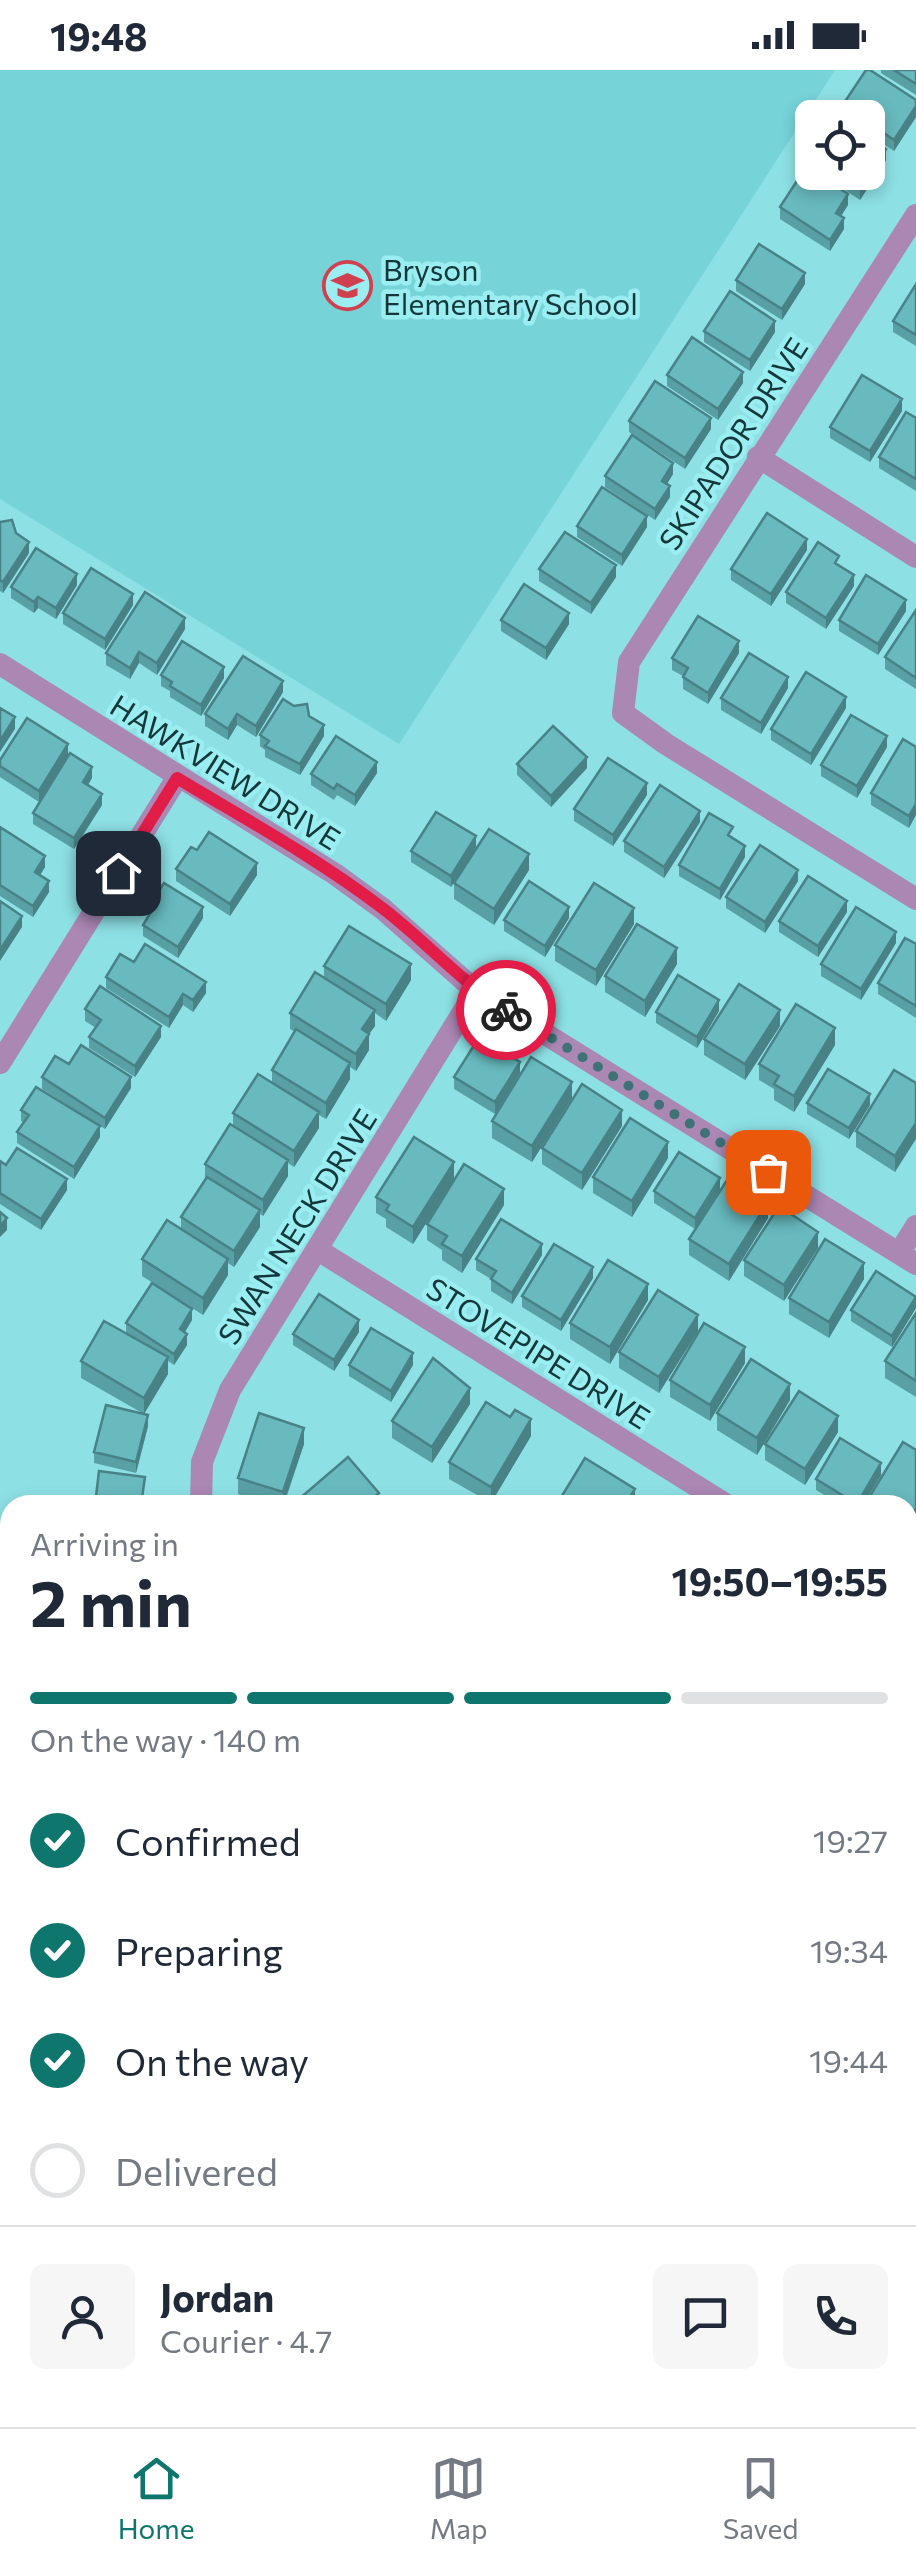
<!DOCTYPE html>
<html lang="en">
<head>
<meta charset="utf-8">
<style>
	:root { --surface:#fff; --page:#f6f6f7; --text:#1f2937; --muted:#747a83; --line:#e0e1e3; --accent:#0f766e }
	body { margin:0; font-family:Commissioner,sans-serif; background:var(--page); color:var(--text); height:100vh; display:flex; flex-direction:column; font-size:38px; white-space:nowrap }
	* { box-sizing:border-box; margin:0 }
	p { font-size:32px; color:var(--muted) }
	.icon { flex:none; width:55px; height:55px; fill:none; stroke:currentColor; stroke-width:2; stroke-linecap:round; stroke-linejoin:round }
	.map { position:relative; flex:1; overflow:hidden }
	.side { position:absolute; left:0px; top:1425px; width:918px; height:932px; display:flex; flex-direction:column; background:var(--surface); border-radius:30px 30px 0 0; box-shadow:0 5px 15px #0003 }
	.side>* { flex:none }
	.buttons { position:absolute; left:795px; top:30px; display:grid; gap:20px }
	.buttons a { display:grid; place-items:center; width:90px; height:90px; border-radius:15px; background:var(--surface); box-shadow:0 5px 15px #0003; font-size:50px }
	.pin { position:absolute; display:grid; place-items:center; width:85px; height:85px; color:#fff; margin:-42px; border-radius:20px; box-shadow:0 5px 15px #0006 }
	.courier { position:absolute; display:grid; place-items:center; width:100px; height:100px; margin:-50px; border:8px solid #e11d48; border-radius:50%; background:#fff; color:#222; box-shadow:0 2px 12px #0007 }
	.headline em { font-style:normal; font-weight:700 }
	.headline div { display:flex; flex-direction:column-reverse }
	.headline { display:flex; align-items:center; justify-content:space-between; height:170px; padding:0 30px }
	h1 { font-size:65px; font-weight:700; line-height:75px }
	.bar { display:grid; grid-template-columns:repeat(4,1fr); gap:15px 10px; align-content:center; height:120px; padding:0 30px }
	.bar i { height:12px; border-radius:8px; background:var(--line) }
	.bar .current { background:var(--accent) }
	.bar p { grid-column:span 4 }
	.line { display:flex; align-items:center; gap:25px; padding:0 30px; border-top:2px solid var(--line) }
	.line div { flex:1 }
	.round { display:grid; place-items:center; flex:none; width:105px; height:105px; border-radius:15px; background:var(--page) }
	ol { padding:0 30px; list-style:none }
	li { display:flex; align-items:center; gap:30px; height:110px }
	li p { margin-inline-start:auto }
	li .icon { padding:10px; border-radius:50%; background:var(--accent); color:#fff; stroke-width:4 }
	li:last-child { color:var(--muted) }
	li i { width:55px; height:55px; border:5px solid var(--line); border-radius:50% }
	.status { display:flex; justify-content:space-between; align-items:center; height:70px; padding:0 50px; background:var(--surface); direction:ltr }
	.status svg { height:28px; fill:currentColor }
	.dock { display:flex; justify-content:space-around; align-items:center; height:140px; border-top:2px solid var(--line); background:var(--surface); font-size:28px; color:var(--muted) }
	.dock a { display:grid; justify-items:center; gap:5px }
	.dock .current { color:var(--accent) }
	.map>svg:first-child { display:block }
	.built { fill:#76d3d8 }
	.green { fill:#f1b338 }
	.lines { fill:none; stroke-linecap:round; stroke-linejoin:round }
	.minor { stroke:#ab87b4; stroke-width:22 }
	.wall { fill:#59a0a4 }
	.shaded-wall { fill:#498286 }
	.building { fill:#68babf; stroke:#498286; stroke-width:2.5 }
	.done { stroke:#3e7275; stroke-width:10; stroke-dasharray:0 18 }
	.route { stroke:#e11d48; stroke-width:12 }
	.labels { text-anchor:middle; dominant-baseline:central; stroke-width:9; stroke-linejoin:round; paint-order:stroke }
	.poi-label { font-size:30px; fill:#143739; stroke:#9aedf1; text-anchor:start }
	.street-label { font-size:30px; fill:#143739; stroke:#9aedf1 }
</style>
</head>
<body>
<div class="status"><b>19:48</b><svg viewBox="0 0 49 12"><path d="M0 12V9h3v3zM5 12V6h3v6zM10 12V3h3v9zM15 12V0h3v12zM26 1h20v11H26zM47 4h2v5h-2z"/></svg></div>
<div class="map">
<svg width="916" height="2357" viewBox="0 0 916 2357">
	<rect width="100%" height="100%" fill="#8de0e4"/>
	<path class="built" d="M0,0H835L399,674L0,429Z"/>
	<path class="green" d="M0,1478L10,1497V1988L0,1982Z
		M908,2152L916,2159V2333L908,2328Z"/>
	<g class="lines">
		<path class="minor" d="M916,145L629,592L623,643L666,674L916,829
			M758,387L916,487
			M0,594L335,804L383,839L476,921L916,1194
			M0,993L177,708
			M318,1180L727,1435
			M899,1183L916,1156
			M201,1435L202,1392L230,1320L476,921
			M908,1548L916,1553
			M908,1924L916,1929
			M908,2112L916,2097
			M0,2181L10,2187
			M0,2225L10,2210
			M269,2348L285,2357
			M769,2357L774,2348"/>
	</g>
	<path class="wall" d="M881,0H916V25L881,3Z
		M916,30V47L894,81L868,64V48L842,47V36Z
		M812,69V99L804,93V82Z
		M886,90L860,130L818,102H868Z
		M848,135L841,146L844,159L830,181L780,149V137Z
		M736,210L805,214L782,250L736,221Z
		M916,214V276L893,262V251Z
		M704,261L775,262L750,301L704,272Z
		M667,305L743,313L718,350L667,316Z
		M902,341L870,392L830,368V357Z
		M916,348V421L879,398V387Z
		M629,351L711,359L685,399L629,362Z
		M673,404L667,414L670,427L655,450L605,417V406Z
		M0,452L29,483L3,523L0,521Z
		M577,456L647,457L622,496L577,467Z
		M807,480L771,536L731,510V499Z
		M839,496L854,516L826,559L786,533V522Z
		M539,499L616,507L591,544L539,511Z
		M77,515L56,549L38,538L34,543L11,528V517Z
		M133,535L105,580L63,554V543Z
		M916,540V619L885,599V587Z
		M906,541L878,585L839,561V550Z
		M501,550L569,554L546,590L501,561Z
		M185,559L157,605L139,593L130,609L106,595V583Z
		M739,583L708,634L683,619V606L672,600V588Z
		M161,605L224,608L201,646L170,627V621L161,616Z
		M788,618L761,664L721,640V628Z
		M283,622L256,667L237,655L228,670L205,656V644Z
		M846,638L811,695L771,670V659Z
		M309,646L324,666L300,705L265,687V680L260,676V665Z
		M887,677L857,728L821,706V695Z
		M916,677L909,758L871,735V723Z
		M68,685L39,732L0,707V690Z
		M517,694L587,698L551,737L517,705Z
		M377,703L355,736L337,725L334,730L311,715V704Z
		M92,708L88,715L102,735L74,779L33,754V743Z
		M647,725L613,776L574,751V739Z
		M700,752L664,808L624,782V771Z
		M0,757L45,797L40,805L49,822L33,847L0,826Z
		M733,768L745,787L720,830L679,806V795Z
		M476,778L451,817L411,792V781Z
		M197,780L257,805L230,846L176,811V799Z
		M529,800L494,855L454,829V813Z
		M798,811L765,863L726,838V827Z
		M150,834L203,848L178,888L143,866V855L150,844Z
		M847,842L818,887L779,862V851Z
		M569,848L545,887L504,861V850Z
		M634,854L596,916L555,891V875Z
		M896,873L861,930L821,906V894Z
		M916,874V948L878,924V913Z
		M677,894L645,947L605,922V906Z
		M324,896L411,910L386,951L375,943V956L369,964V980L356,1001L350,997V1009L326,1049L319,1045V1058L294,1097L288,1093V1106L263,1146L260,1144V1157L234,1197L228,1193V1205L203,1245L142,1206V1189L181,1159V1147L205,1109V1094L233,1055V1043L272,1012V1000L295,962L290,959V943L324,908Z
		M106,907L206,923L193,942L183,935L169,958L106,918Z
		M85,939L161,967L135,1007L89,978V967L96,958L85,951Z
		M719,941L697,978L656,953V942Z
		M780,956L745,1010L704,985V969Z
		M835,975L794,1042L774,1030V1019L759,1010V994Z
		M506,982L520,1003L495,1044L454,1019V1007Z
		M69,994L131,1018L105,1059L42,1019V1007Z
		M916,1013L895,1102L856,1077V1061Z
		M572,1028L532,1092L492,1068V1051Z
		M807,1033L870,1035L849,1069L807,1044Z
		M21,1040L100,1067L74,1109L17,1073V1062L24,1053L21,1051Z
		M622,1056L582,1120L542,1094V1078Z
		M668,1088L632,1147L593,1123V1107Z
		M0,1091L67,1120L41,1160L0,1134Z
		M454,1109L413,1174L386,1157V1149L376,1143V1127Z
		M720,1119L695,1159L654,1133V1121Z
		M504,1135L462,1203L442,1190V1180L427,1170V1154Z
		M768,1148L729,1211L689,1185V1169Z
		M818,1178L784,1231L744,1206V1190Z
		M542,1185L512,1234L491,1221V1209L476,1200V1189Z
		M593,1208L561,1261L522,1237V1226Z
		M864,1209L829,1268L789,1244V1228Z
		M916,1227V1238L892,1277L851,1251V1240Z
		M648,1230L610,1294L570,1269V1253Z
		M916,1243V1327L885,1308V1291Z
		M192,1250L185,1262L187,1275L174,1295L168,1291V1304L144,1344L81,1308V1291L126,1263V1253Z
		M698,1261L659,1323L619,1298V1282Z
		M359,1262L334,1301L293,1275V1264Z
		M745,1293L710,1351L670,1327V1310Z
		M349,1295H413L391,1332L349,1306Z
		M790,1330L757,1385L717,1360V1343Z
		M470,1334L432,1393L392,1368V1351Z
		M510,1347L531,1366L491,1433L449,1409V1392Z
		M148,1356L136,1403L94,1393V1382Z
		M838,1362L805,1415L765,1390V1374Z
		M304,1374L284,1435H272L238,1424V1408Z
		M881,1405L863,1435H841L816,1420V1409Z"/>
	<path class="shaded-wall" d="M916,36V47L894,81V70Z
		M886,79V90L860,130V119Z
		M848,124V135L836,154V143Z
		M844,148V159L830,181V170Z
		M805,203V214L782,250V239Z
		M775,251V262L750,301V290Z
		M743,302V313L718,350V339Z
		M902,329V341L870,392V381Z
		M711,348V359L685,399V388Z
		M673,393V404L662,422V411Z
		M670,416V427L655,450V439Z
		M647,446V457L622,496V485Z
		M807,469V480L771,536V524Z
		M29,472V483L3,523V512Z
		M616,495V507L591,544V533Z
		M77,504V515L56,549V538Z
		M854,505V516L826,559V548Z
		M133,524V535L105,580V569Z
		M38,527V538L34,543V532Z
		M906,530V541L878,585V574Z
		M569,543V554L546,590V578Z
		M185,548V559L157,605V593Z
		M739,571V583L708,634V623Z
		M139,582V593L130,609V598Z
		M224,597V608L201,646V635Z
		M788,607V618L761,664V653Z
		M283,611V622L256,667V656Z
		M846,627V638L811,695V684Z
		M237,644V655L228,670V659Z
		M15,647V659L0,682V671Z
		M324,655V666L300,705V694Z
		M887,666V677L857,728V716Z
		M68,674V685L39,732V721Z
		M587,687V698L551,737V726Z
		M377,692V703L355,736V725Z
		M92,697V708L83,723V712Z
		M647,713V725L613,776V765Z
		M102,724V735L74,779V768Z
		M916,734V745L909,758V746Z
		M700,741V752L664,808V797Z
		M476,766V778L451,817V806Z
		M745,776V787L720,830V819Z
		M529,784V800L494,855V839Z
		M45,786V797L35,813V802Z
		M257,793V805L230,846V834Z
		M798,800V811L765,863V852Z
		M49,811V822L33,847V836Z
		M847,831V842L818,887V876Z
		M203,837V848L178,888V877Z
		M569,837V848L545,887V876Z
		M634,838V854L596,916V900Z
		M22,846V857L0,891V880Z
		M896,862V873L861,930V919Z
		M677,878V894L645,947V931Z
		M411,894V910L386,951V934Z
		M206,912V923L193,942V930Z
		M183,924V935L169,958V947Z
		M719,930V941L697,978V967Z
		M375,940V956L369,964V980L356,1001V984L362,959Z
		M780,940V956L745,1010V994Z
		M161,956V967L135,1007V996Z
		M835,958V975L794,1042V1026Z
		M520,992V1003L495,1044V1032Z
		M350,993V1009L326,1049V1033Z
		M131,1007V1018L105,1059V1048Z
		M572,1012V1028L532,1092V1076Z
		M870,1024V1035L849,1069V1058Z
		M622,1040V1056L582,1120V1103Z
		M319,1042V1058L294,1097V1081Z
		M916,1053V1069L895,1102V1086Z
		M100,1056V1067L74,1109V1097Z
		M668,1072V1088L632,1147V1131Z
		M288,1090V1106L263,1146V1130Z
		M454,1092V1109L413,1174V1157Z
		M720,1108V1119L695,1159V1148Z
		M67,1109V1120L41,1160V1149Z
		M504,1119V1135L462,1203V1186Z
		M768,1132V1148L729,1211V1194Z
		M260,1140V1157L234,1197V1181Z
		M7,1148V1160L0,1167V1156Z
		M818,1162V1178L784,1231V1215Z
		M542,1174V1185L512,1234V1223Z
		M228,1189V1205L203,1245V1228Z
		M864,1193V1209L829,1268V1252Z
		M593,1197V1208L561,1261V1250Z
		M648,1214V1230L610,1294V1277Z
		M916,1227V1238L892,1277V1266Z
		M192,1239V1250L180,1270V1259Z
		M698,1245V1261L659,1323V1307Z
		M359,1250V1262L334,1301V1290Z
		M187,1264V1275L174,1295V1284Z
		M745,1277V1293L710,1351V1335Z
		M413,1283V1295L391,1332V1321Z
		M168,1287V1304L144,1344V1328Z
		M790,1314V1330L757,1385V1368Z
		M470,1318V1334L432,1393V1377Z
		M148,1345V1356L136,1403V1392Z
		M838,1346V1362L805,1415V1399Z
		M531,1349V1366L491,1433V1417Z
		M304,1358V1374L283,1435V1422Z
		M881,1393V1405L863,1435H857Z
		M635,1419V1430L632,1435H625Z
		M379,1423V1435H365Z
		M916,1438V1454L908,1468V1452Z
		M916,1657V1673L908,1686V1670Z"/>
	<path class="building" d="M866,0H870L916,30V36L894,70L868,52V48H860L842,36Z
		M894,0H916V14Z
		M868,67L886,79L860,119L835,102H868Z
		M812,69V88L804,82Z
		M806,97L812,101V102H815L848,124L836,143L844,148L830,170L780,137Z
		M759,174L805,203L782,239L736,210Z
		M916,214V265L893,251Z
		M730,221L775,251L750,290L704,261Z
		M692,267L743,302L718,339L667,305Z
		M862,305L902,329L870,381L830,357Z
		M655,311L711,348L685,388L629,351Z
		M906,342L916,348V409L879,387Z
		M632,365L673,393L662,411L670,416L655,439L605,406Z
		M602,417L647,446L622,485L577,456Z
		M767,443L807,469L771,524L731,499Z
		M12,450L16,463L29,472L3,512L0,510V452Z
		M565,462L616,495L591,533L539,499Z
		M818,472L839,486L835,493L854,505L826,548L786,522Z
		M36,478L77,504L56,538L38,527L34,532L11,517Z
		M91,498L133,524L105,569L63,543Z
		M866,505L906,530L878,574L839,550Z
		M524,514L569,543L546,578L501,550Z
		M145,522L185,548L157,593L139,582L130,598L106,583Z
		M916,540V608L885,587Z
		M698,546L739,571L708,623L683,607L688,598L672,588Z
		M182,571L224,597L201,635L170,616L172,612L161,605Z
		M749,583L788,607L761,653L721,628Z
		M243,586L283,611L256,656L237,644L228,659L205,644Z
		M806,602L846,627L811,684L771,659Z
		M283,629L294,636L307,634L309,646L324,655L300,694L265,676L269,671L260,665Z
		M0,638L15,647L0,671Z
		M851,645L887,666L857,716L821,695Z
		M27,648L68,674L39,721L0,696V690Z
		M553,656L587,687L551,726L517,694Z
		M336,666L377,692L355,725L337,714L334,719L311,704Z
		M903,669L916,677V734L909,746L871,723Z
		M70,683L92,697L83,712L102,724L74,768L33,743Z
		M608,688L647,713L613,765L574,739Z
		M660,715L700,741L664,797L624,771Z
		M436,742L476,766L451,806L411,781Z
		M709,743L733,757L728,765L745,776L720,819L679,795Z
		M0,757L45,786L35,802L49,811L33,836L0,815Z
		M489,759L529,784L494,839L454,813Z
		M209,762L257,793L230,834L176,799L191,777L197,780Z
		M760,775L798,800L765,852L726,827Z
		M808,806L847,831L818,876L779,851Z
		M529,811L569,837L545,876L504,850Z
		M164,813L203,837L178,877L143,855L154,837L150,834Z
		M594,813L634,838L596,900L555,875Z
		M0,831L22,846L0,880Z
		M856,837L896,862L861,919L821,894Z
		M637,854L677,878L645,931L605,906Z
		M349,856L411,894L386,934L324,896Z
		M905,868L916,874V936L878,913Z
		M145,874L206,912L193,930L183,924L169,947L106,907L120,884L134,892Z
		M315,902L375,940L362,959L369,964L356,984L290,943Z
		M678,905L719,930L697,967L656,942Z
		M739,914L780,940L745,994L704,969Z
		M100,916L161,956L135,996L89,967L101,950L85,939Z
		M796,934L835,958L794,1026L774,1014L779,1006L759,994Z
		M485,958L506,971L500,980L520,992L495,1032L454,1007Z
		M296,959L350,993L326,1033L272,1000Z
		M81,975L131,1007L105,1048L42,1007L55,986L69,994Z
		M531,987L572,1012L532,1076L492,1051Z
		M828,999L870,1024L849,1058L807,1033Z
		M894,1000L916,1013V1053L895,1086L856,1061Z
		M258,1004L319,1042L294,1081L233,1043Z
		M582,1014L622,1040L582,1103L542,1078Z
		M36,1017L100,1056L74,1097L17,1062L29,1045L21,1040Z
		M630,1048L668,1072L632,1131L593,1107Z
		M230,1054L288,1090L263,1130L205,1094Z
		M414,1067L454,1092L413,1157L386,1140L389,1135L376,1127Z
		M17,1078L67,1109L41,1149L0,1123V1091L6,1095Z
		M679,1082L720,1108L695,1148L654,1121Z
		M464,1094L504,1119L462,1186L442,1174L447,1166L427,1154Z
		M207,1107L260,1140L234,1181L181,1147Z
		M729,1107L768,1132L729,1194L689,1169Z
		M779,1136L818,1162L784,1215L744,1190Z
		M0,1142L7,1148L0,1156Z
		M501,1149L542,1174L512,1223L491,1209L496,1201L476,1189Z
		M167,1150L228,1189L203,1228L142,1189Z
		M825,1169L864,1193L829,1252L789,1228Z
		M554,1174L593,1197L561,1250L522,1226Z
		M608,1190L648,1214L610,1277L570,1253Z
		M876,1201L916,1227L892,1266L851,1240Z
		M152,1213L192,1239L180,1259L187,1264L174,1284L126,1253Z
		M658,1220L698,1245L659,1307L619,1282Z
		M319,1224L359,1250L334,1290L293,1264Z
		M916,1243V1311L885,1291Z
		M104,1251L168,1287L144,1328L81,1291Z
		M704,1253L745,1277L710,1335L670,1310Z
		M371,1258L413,1283L391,1321L349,1295Z
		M433,1288L470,1318L432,1377L392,1351Z
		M751,1289L790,1314L757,1368L717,1343Z
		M799,1321L838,1346L805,1399L765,1374Z
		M486,1332L510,1347L515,1340L531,1349L491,1417L449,1392Z
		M106,1335L148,1345L136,1392L94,1382Z
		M259,1343L304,1358L283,1422L238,1408Z
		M840,1368L881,1393L857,1434L816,1409Z
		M903,1372L916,1380V1438L908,1452V1435L865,1434Z
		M348,1387L379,1423L365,1435H292Z
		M585,1388L635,1419L625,1435H570L560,1429Z
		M99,1401L145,1407L141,1435H95Z
		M550,1429L559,1435H546Z
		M908,1584L916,1590V1657L908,1670Z"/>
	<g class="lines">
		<path class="done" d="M506,940L768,1102"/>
		<path class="route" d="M118,803L177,708C245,749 317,788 381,837C426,871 456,908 506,940"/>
	</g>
	<defs>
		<symbol id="school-ring" viewBox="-11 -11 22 22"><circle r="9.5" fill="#9aedf1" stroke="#d1404e" stroke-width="1.5"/><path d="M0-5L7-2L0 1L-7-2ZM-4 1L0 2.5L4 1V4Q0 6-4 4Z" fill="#d1404e"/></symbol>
	</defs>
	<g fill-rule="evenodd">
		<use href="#school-ring" x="320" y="188" width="55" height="55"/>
	</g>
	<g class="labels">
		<g class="poi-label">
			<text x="383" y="198">Bryson<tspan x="383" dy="34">Elementary School</tspan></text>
		</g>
		<g class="street-label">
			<text transform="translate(732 373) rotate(-57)">SKIPADOR DRIVE</text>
			<text transform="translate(226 701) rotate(32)">HAWKVIEW DRIVE</text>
			<text transform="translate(296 1156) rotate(-58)">SWAN NECK DRIVE</text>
			<text transform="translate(539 1282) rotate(32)">STOVEPIPE DRIVE</text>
		</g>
	</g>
</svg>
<div class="buttons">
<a><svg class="icon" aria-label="locate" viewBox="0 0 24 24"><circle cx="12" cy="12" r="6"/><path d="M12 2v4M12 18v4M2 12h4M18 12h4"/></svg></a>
</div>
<div class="pin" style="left:768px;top:1102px;background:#ea580c"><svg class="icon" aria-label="bag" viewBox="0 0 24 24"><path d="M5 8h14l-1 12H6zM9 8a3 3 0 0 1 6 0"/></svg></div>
<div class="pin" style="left:118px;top:803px;background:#1f2937"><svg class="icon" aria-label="home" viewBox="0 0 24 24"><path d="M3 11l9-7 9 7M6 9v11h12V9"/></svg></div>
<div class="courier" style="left:506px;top:940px"><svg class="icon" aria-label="bike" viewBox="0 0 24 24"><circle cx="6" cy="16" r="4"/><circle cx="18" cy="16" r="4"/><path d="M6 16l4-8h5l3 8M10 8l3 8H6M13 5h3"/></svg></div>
<section class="side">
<div class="headline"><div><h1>2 min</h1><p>Arriving in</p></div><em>19:50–19:55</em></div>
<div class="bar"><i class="current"></i><i class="current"></i><i class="current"></i><i></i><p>On the way · 140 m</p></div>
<ol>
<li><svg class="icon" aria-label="check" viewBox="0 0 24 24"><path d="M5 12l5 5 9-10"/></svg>Confirmed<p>19:27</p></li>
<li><svg class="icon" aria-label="check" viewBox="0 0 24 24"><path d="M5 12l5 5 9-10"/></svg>Preparing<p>19:34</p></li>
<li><svg class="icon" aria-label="check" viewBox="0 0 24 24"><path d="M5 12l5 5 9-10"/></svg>On the way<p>19:44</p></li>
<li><i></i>Delivered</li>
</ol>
<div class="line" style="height:180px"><a class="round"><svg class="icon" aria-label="person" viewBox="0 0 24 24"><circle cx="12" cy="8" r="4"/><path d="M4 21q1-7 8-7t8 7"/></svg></a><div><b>Jordan</b><p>Courier · 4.7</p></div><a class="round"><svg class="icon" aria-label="chat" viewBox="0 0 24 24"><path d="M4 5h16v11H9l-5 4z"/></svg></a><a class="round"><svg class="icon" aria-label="phone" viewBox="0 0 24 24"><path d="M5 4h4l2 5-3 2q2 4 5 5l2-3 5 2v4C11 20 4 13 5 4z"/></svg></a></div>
</section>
</div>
<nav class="dock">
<a class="current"><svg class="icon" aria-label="home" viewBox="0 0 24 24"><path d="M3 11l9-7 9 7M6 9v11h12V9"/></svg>Home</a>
<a><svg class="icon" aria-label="map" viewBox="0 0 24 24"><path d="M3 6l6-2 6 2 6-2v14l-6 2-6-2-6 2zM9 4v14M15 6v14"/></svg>Map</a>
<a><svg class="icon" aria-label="saved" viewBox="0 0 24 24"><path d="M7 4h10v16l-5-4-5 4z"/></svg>Saved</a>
</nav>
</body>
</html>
